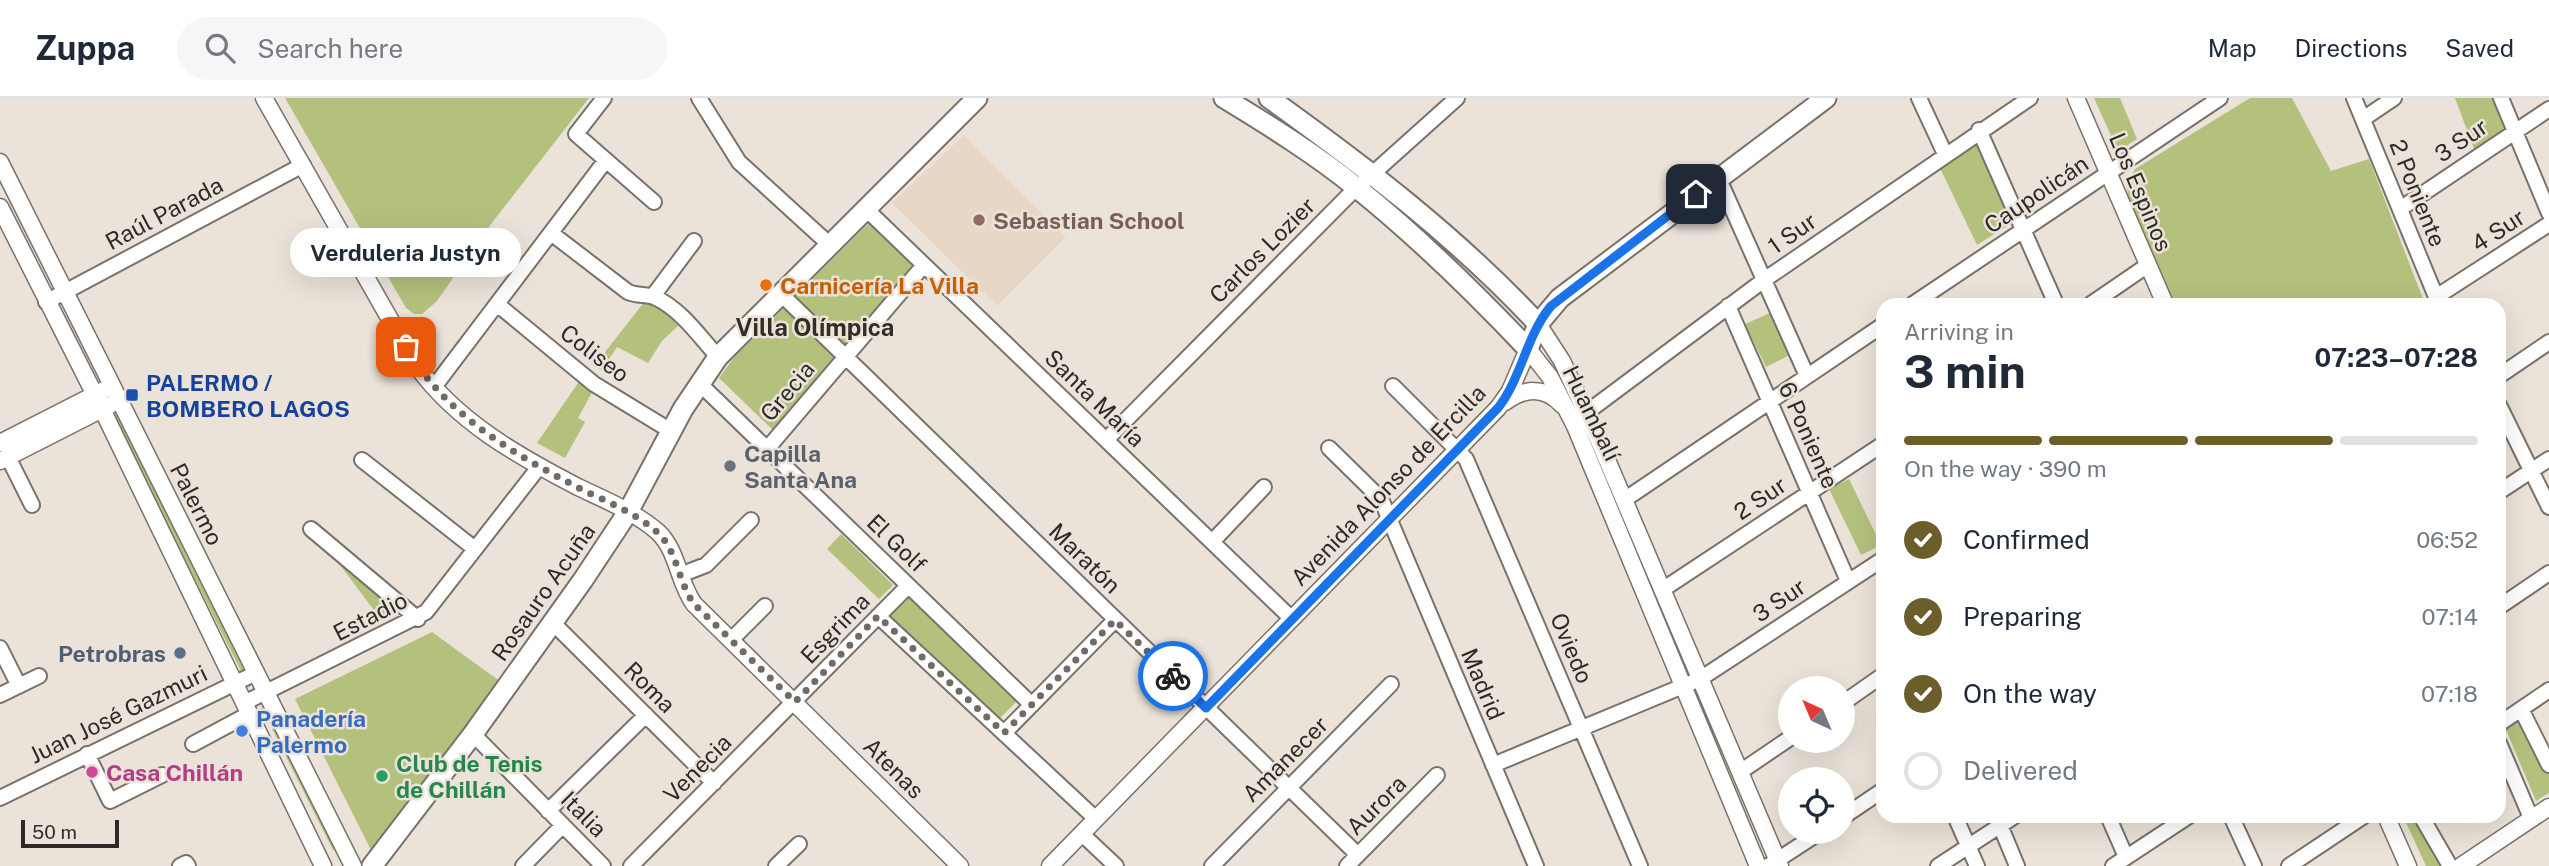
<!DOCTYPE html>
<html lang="en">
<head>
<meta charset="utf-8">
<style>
	:root { --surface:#fff; --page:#f6f6f7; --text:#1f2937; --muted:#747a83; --line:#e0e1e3; --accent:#6c5e2b }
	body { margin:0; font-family:"Public Sans",sans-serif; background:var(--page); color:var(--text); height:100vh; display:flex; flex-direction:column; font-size:26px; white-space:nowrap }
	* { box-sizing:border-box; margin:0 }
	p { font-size:23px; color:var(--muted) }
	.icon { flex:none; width:38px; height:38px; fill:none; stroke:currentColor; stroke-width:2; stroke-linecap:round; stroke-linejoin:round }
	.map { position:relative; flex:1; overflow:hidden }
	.drawer { position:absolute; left:1876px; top:200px; width:630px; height:525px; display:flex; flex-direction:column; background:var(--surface); border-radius:21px; box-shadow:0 7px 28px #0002 }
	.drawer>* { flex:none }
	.needle { width:46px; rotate:316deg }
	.buttons { position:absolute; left:1778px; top:578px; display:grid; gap:14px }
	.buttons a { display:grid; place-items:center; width:77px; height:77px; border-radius:50%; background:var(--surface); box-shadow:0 7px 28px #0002; font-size:35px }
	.scale { position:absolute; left:21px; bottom:18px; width:98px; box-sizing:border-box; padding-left:7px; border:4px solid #2d2a27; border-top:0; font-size:19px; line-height:24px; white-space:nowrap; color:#2d2a27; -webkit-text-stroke:5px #ebe3d9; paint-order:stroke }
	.pin { position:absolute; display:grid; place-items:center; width:60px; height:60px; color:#fff; margin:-30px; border-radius:14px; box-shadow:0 4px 10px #0006 }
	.courier { position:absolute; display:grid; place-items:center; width:70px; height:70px; margin:-35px; border:5px solid #1a73e8; border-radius:50%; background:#fff; color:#222; box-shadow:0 2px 9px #0007 }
	.bubble { position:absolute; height:49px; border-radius:24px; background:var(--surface); box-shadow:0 7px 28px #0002; font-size:23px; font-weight:700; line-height:49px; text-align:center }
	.overview em { font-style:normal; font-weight:700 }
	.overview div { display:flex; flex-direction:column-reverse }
	.overview { display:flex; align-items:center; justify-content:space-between; height:119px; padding:0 28px }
	h1 { font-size:46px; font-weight:700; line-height:52px }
	.bar { display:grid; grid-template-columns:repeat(4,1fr); gap:10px 7px; align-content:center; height:84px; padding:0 28px }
	.bar i { height:9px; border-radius:5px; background:var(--line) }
	.bar .selected { background:var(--accent) }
	.bar p { grid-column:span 4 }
	ol { padding:0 28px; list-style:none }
	li { display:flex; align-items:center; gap:21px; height:77px }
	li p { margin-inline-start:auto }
	li .icon { padding:7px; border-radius:50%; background:var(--accent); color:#fff; stroke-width:4 }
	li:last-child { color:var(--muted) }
	li i { width:38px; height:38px; border:4px solid var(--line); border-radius:50% }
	header { display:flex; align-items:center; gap:42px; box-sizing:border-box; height:98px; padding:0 35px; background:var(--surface); border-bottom:2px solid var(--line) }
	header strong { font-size:33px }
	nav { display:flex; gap:38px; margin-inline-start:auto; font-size:24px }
	.search { width:490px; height:63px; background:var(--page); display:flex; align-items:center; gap:18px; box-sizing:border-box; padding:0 24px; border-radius:38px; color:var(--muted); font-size:26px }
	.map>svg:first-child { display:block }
	.education { fill:#e8d7c6 }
	.green { fill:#b4c17d }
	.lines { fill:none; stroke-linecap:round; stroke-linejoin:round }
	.minor-casing { stroke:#7a726a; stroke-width:18 }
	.tertiary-casing { stroke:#7a726a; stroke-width:19 }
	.secondary-casing { stroke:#7a726a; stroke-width:23 }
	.minor { stroke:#fff; stroke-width:14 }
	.tertiary { stroke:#fff; stroke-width:16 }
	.secondary { stroke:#fff; stroke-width:19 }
	.done { stroke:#706b65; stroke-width:7; stroke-dasharray:0 12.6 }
	.route { stroke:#1a73e8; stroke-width:9 }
	.education-dot { fill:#8d6e63; stroke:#ebe3d9; stroke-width:2.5 }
	.food-dot { fill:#e8710a; stroke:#ebe3d9; stroke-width:2.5 }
	.transit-dot { fill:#1a4fb4; stroke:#ebe3d9; stroke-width:2.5 }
	.worship-dot { fill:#6b7280; stroke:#ebe3d9; stroke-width:2.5 }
	.service-dot { fill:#5c6f8a; stroke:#ebe3d9; stroke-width:2.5 }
	.shop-dot { fill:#3f7fe0; stroke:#ebe3d9; stroke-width:2.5 }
	.hotel-dot { fill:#d1479c; stroke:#ebe3d9; stroke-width:2.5 }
	.leisure-dot { fill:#2e9e5b; stroke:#ebe3d9; stroke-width:2.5 }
	.labels { text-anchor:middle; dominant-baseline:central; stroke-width:5; stroke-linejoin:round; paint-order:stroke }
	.street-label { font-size:23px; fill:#2d2a27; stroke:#ebe3d9 }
	.education-label { font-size:23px; font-weight:bold; fill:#785e54; stroke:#ebe3d9; text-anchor:start }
	.food-label { font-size:23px; font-weight:bold; fill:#c56008; stroke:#ebe3d9; text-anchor:start }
	.transit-label { font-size:23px; font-weight:bold; fill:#164399; stroke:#ebe3d9; text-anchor:start }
	.worship-label { font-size:23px; font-weight:bold; fill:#5b616d; stroke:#ebe3d9; text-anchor:start }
	.service-label { font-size:23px; font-weight:bold; fill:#4e5e75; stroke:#ebe3d9; text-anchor:end }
	.shop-label { font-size:23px; font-weight:bold; fill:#366cbe; stroke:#ebe3d9; text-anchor:start }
	.leisure-label { font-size:23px; font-weight:bold; fill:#27864d; stroke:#ebe3d9; text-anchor:start }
	.hotel-label { font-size:23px; font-weight:bold; fill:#b23c85; stroke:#ebe3d9; text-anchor:start }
	.neighbourhood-label { font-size:24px; font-weight:bold; fill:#332d25; stroke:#ebe3d9 }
</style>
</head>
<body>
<header>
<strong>Zuppa</strong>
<div class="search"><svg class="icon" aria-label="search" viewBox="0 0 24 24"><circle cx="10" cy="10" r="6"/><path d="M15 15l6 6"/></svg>Search here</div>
<nav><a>Map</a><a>Directions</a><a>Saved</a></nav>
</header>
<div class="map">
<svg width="2549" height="768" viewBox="0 0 2549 768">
	<rect width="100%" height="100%" fill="#ebe3d9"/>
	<path class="education" d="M964,37L1066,139L997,208L892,105Z"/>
	<path class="green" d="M285,0H589L491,126L437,203L422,216H414L406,210Z
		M2094,0H2120L2137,41L2118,53Z
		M2250,0H2292L2331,73L2369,61L2425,206H2173L2128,99L2127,85L2135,71Z
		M2455,0H2494L2506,29L2474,51Z
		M1974,43L2012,125L1977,147L1939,68Z
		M874,120L917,161L776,335L719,280L735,258Z
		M645,203L655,204L679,227L662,243L648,265L617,249L602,272L594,268Z
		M1770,215L1790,257L1766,269L1745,226Z
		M580,282L595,289L578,320L585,324L565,360L537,345Z
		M123,311L251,568L241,573L112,317Z
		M1849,381L1881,447L1861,457L1829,391Z
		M841,436L893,487L879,501L827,451Z
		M325,447L403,512L382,523Z
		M910,496L1019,601L996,624L888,519Z
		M432,534L501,584L373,756L295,601Z
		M270,604L343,747L333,752L261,609Z
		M2531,612L2549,652V695L2536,703L2505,629Z
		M2403,718H2427L2450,760L2438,768H2426Z"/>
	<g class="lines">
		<defs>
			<path id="minor" d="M604,0L576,36L654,104
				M699,0L739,64L830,147
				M1919,0L1945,56
				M2354,0L2439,206
				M2501,0L2549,115
				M2363,21L2394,0
				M1979,32L2056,206
				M1718,79L1807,278
				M866,111L1292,521
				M2400,111L2549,11
				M551,135L628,194C637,198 646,196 654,199C680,210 700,239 718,259
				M781,196L1358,757
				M653,198L694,143
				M2436,199L2549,126
				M46,204L303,67
				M497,206L594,286L671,333
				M1913,206L2220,0
				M2091,206L2148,167
				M1728,208L1848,483
				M2499,278L2549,244
				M700,286L1032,607
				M1393,288L1466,361L1640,768
				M434,289L606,62
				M2499,307L2549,409
				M1586,315L1764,182L2030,0
				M1106,342L1350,96L1457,0
				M1329,350L1381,401L1536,768
				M767,351L924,167
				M8,359L32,407
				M362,362L475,451
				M2499,394L2549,361
				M1624,402L1883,227
				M311,431L418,521
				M1212,444L1264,389
				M680,477L706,467L751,422
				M1662,492L1883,346
				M2499,509L2549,475
				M878,518L1096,721
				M553,525L714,685
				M731,542L765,508
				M0,550L19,588
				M0,597L39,578
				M244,605L426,514L539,369
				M1843,605L1883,577
				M2521,611L2549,667
				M2499,626L2549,592
				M1004,635L1115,522
				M473,636L603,768
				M2499,645L2531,720
				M193,646L249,616
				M87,656L110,703L162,677
				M1493,667L1700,581L1883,461
				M1740,674L1790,640
				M0,700L256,575
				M548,713L646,617
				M1955,718L1977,768
				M2108,718L2126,759
				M2231,718L2254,768
				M2421,718L2450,768
				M1843,719L1883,692
				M2000,727L2017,768
				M1082,736L1116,768
				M180,768L186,765L188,768
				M523,768L563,727
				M631,768L908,488
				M776,768L799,746
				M1212,768L1391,586
				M1347,768L1437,677
				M1768,768L1822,733
				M1938,768L2015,718
				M2113,768L2189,718
				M2289,768L2364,718"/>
			<path id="tertiary" d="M264,0L416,267C456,323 518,358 578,389C605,402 635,414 658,434C678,453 678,484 694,506L960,768
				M2076,0L2165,206
				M0,64L353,768
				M0,109L102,311L323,768
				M1538,226L1562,263L1596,336L1780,768
				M1505,304C1524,290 1545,288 1562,307
				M0,345L104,292
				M0,363L110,307
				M2386,718L2408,768
				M1050,768L1498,310L1510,293L1528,251L1550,279L1575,328L1758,768
				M2461,768L2549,709"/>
			<path id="secondary" d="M1224,0C1270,28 1315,56 1357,90C1418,139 1474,194 1528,251L1538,226L1560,200L1826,0
				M1269,0C1364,68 1458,140 1538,226
				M372,768L473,636L583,482L628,414L683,311L718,259L977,0"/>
		</defs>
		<use href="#minor" class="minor-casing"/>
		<use href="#tertiary" class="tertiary-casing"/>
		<use href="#secondary" class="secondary-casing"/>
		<use href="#minor" class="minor"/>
		<use href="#tertiary" class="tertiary"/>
		<use href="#secondary" class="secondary"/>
	</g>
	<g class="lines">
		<path class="done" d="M406,249C445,317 515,357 583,392C608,404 637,416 658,435C678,454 678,484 694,506L795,604L878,518L1004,635L1115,522L1173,578"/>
		<path class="route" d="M1173,578L1206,610L1498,310C1522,279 1526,238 1551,208L1696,96"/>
	</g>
	<circle class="education-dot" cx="979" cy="122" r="7"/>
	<circle class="food-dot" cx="766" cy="187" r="7"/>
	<rect class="transit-dot" x="125" y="290" width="14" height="14" rx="3.5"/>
	<circle class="worship-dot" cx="730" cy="368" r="7"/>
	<circle class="service-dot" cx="180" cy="555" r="7"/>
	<circle class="shop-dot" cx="242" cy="633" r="7"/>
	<circle class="hotel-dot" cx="92" cy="674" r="7"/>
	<circle class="leisure-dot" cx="382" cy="678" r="7"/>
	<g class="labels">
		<g class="street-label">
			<text transform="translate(2461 42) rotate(-34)">3 Sur</text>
			<text transform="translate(2141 94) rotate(67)">Los Espinos</text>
			<text transform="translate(2418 95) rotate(68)">2 Poniente</text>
			<text transform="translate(2036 96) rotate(-34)">Caupolicán</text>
			<text transform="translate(164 115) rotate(-28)">Raúl Parada</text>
			<text transform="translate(2498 132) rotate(-33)">4 Sur</text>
			<text transform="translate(1792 135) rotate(-35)">1 Sur</text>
			<text transform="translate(1262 152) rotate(-45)">Carlos Lozier</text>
			<text transform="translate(595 255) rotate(37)">Coliseo</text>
			<text transform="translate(787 293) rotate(-50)">Grecia</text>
			<text transform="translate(1095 300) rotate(44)">Santa María</text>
			<text transform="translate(1592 315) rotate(64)">Huambalí</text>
			<text transform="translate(1809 337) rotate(66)">6 Poniente</text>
			<text transform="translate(1388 387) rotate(-46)">Avenida Alonso de Ercilla</text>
			<text transform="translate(1760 400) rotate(-34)">2 Sur</text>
			<text transform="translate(197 406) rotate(63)">Palermo</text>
			<text transform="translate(897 445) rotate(44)">El Golf</text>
			<text transform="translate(1085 460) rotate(44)">Maratón</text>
			<text transform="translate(543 494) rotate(-55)">Rosauro Acuña</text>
			<text transform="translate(1779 502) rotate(-34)">3 Sur</text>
			<text transform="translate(370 518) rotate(-27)">Estadio</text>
			<text transform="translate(835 530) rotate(-46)">Esgrima</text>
			<text transform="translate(1572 550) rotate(67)">Oviedo</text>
			<text transform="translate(1483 586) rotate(67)">Madrid</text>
			<text transform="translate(650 589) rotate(45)">Roma</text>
			<text transform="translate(118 616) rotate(-26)">Juan José Gazmuri</text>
			<text transform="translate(1285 661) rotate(-45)">Amanecer</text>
			<text transform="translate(697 670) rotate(-45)">Venecia</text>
			<text transform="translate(894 670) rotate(45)">Atenas</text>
			<text transform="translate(1376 707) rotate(-45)">Aurora</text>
			<text transform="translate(584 716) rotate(45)">Italia</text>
		</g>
		<g class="education-label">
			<text x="993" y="122">Sebastian School</text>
		</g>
		<g class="food-label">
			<text x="780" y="187">Carnicería La Villa</text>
		</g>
		<g class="transit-label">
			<text x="146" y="284">PALERMO /<tspan x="146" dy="26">BOMBERO LAGOS</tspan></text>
		</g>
		<g class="worship-label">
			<text x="744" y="355">Capilla<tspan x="744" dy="26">Santa Ana</tspan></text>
		</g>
		<g class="service-label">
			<text x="166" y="555">Petrobras</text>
		</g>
		<g class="shop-label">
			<text x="256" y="620">Panadería<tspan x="256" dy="26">Palermo</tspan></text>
		</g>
		<g class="leisure-label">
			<text x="396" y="665">Club de Tenis<tspan x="396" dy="26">de Chillán</tspan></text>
		</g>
		<g class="hotel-label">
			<text x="106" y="674">Casa Chillán</text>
		</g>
		<g class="neighbourhood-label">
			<text x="815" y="229">Villa Olímpica</text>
		</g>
	</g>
</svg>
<div class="buttons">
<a><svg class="needle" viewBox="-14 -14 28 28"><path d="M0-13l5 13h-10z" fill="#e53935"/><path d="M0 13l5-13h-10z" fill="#747a83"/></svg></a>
<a><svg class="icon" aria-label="locate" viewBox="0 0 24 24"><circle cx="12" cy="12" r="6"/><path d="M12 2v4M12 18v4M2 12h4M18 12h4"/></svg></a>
</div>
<div class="scale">50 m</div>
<div class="pin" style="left:406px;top:249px;background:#ea580c"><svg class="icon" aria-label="bag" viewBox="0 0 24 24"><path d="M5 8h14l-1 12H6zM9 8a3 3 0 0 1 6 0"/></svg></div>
<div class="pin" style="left:1696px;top:96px;background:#1f2937"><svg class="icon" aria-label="home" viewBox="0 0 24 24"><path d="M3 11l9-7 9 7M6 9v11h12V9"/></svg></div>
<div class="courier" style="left:1173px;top:578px"><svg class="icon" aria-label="bike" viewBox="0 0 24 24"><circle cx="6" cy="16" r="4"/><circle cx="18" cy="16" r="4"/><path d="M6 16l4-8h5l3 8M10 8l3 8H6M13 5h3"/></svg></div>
<div class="bubble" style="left:290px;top:130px;width:231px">Verduleria Justyn</div>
<section class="drawer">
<div class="overview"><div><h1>3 min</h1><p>Arriving in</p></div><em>07:23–07:28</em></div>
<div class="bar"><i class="selected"></i><i class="selected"></i><i class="selected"></i><i></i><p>On the way · 390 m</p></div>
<ol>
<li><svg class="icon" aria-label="check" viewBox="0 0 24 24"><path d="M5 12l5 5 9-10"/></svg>Confirmed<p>06:52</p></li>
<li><svg class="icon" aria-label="check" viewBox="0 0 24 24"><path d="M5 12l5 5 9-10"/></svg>Preparing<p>07:14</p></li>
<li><svg class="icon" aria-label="check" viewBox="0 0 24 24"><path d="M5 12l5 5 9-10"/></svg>On the way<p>07:18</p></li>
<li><i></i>Delivered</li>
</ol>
</section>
</div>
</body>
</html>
